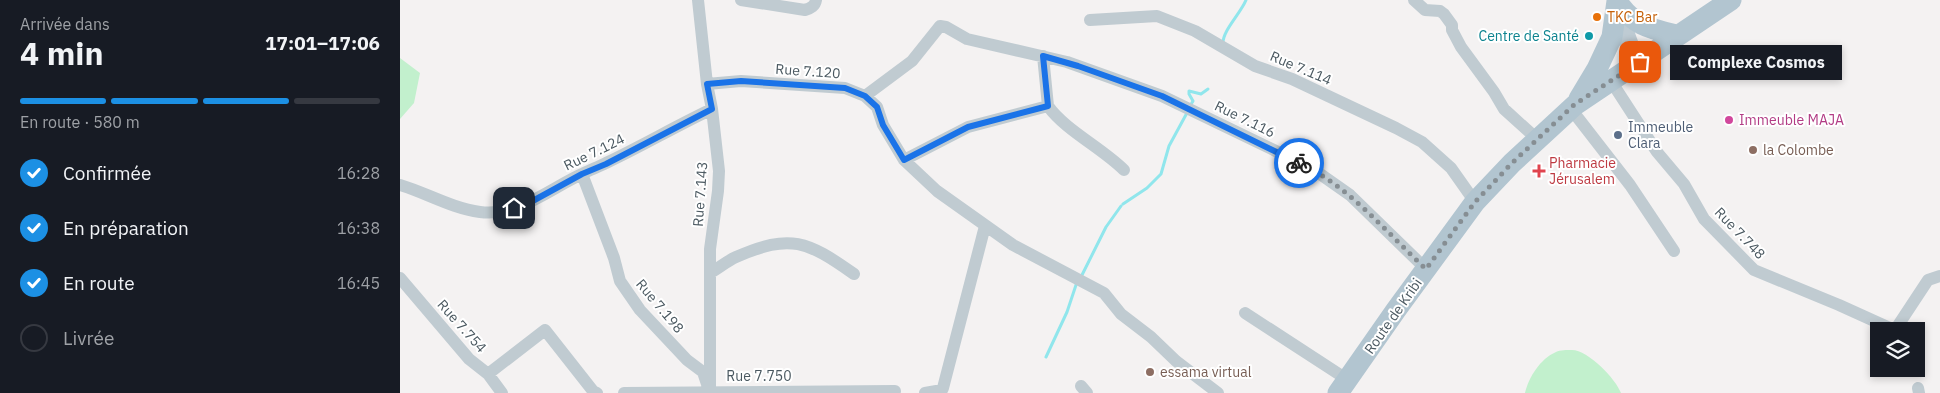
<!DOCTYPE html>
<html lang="fr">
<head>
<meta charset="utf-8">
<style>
	:root { --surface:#171b24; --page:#242831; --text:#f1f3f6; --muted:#9ea1a6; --line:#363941; --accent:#1c90e4 }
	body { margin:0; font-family:"IBM Plex Sans",sans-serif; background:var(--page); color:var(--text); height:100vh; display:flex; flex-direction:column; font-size:19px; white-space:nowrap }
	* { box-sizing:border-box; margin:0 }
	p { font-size:16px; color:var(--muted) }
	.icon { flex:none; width:28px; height:28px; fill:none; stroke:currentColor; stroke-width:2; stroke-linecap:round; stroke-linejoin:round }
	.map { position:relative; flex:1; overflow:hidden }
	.panel { display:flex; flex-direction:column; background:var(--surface); width:400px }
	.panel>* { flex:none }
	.buttons { position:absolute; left:1470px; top:322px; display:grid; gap:10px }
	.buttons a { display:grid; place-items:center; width:55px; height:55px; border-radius:0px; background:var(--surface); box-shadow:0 2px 8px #0003; font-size:25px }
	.pin { position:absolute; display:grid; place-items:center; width:42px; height:42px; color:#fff; margin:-21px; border-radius:10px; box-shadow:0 2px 8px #0006 }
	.courier { position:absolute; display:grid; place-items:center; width:50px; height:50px; margin:-25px; border:4px solid #1a73e8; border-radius:50%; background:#fff; color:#222; box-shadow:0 1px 6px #0007 }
	.bubble { position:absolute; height:35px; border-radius:0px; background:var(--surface); box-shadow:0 2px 8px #0003; font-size:16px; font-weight:800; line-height:35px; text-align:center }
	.summary em { font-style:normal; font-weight:800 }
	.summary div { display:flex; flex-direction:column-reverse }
	.summary { display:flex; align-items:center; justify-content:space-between; height:85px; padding:0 20px }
	h1 { font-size:32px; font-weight:800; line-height:38px }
	.bar { display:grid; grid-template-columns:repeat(4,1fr); gap:8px 5px; align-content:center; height:60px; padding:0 20px }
	.bar i { height:6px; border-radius:4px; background:var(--line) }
	.bar .current { background:var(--accent) }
	.bar p { grid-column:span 4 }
	ol { padding:0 20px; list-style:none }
	li { display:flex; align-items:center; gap:15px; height:55px }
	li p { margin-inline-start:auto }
	li .icon { padding:5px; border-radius:50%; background:var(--accent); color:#fff; stroke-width:4 }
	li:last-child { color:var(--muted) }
	li i { width:28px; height:28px; border:2px solid var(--line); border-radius:50% }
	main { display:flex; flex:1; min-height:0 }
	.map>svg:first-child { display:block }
	.green { fill:#c2f0cd }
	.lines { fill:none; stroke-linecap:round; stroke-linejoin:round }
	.stream { stroke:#90e6ec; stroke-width:3 }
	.street { stroke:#c0cbd1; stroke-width:12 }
	.secondary { stroke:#becbd3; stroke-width:19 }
	.primary { stroke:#b2c5d0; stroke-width:21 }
	.done { stroke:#868e93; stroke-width:5; stroke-dasharray:0 9 }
	.route { stroke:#1a73e8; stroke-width:6 }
	.food-dot { fill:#e8710a; stroke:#fff; stroke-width:2 }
	.culture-dot { fill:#0f9aa8; stroke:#fff; stroke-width:2 }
	.hotel-dot { fill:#d1479c; stroke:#fff; stroke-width:2 }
	.service-dot { fill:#5c6f8a; stroke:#fff; stroke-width:2 }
	.education-dot { fill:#8d6e63; stroke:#fff; stroke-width:2 }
	.health-dot { fill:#e0444e; stroke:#fff; stroke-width:2 }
	.labels { text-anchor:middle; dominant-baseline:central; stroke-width:4; stroke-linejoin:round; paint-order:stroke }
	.food-label { font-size:14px; fill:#c56008; stroke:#fff; text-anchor:start }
	.culture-label { font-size:14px; fill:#0d838f; stroke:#fff; text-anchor:end }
	.street-label { font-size:14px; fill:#4a5860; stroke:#fff }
	.hotel-label { font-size:14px; fill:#b23c85; stroke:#fff; text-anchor:start }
	.service-label { font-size:14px; fill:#4e5e75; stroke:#fff; text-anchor:start }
	.education-label { font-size:14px; fill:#785e54; stroke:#fff; text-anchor:start }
	.health-label { font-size:14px; fill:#be3a42; stroke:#fff; text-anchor:start }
</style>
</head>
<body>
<main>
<section class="panel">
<div class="summary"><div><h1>4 min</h1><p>Arrivée dans</p></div><em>17:01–17:06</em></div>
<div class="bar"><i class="current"></i><i class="current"></i><i class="current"></i><i></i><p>En route · 580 m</p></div>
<ol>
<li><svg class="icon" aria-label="check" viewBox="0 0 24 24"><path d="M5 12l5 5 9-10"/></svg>Confirmée<p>16:28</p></li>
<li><svg class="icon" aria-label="check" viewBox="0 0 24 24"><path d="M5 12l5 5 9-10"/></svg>En préparation<p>16:38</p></li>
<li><svg class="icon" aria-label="check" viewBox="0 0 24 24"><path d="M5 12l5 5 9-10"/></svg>En route<p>16:45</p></li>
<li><i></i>Livrée</li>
</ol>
</section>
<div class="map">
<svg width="1540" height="393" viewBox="0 0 1540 393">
	<rect width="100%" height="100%" fill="#f4f2f2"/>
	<path class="green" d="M0,58L20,73L14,103L0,119Z
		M1172,350C1188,350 1216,379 1221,393H1125C1129,377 1140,359 1156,352C1160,350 1167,350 1172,350Z"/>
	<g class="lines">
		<path class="stream" d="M823,44C822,31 841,13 846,0
			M790,106L793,101L789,94V91L801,94L808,89
			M723,204L747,188L761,174L769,146L788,111
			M681,277L706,227L721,206
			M646,357L667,312L677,282"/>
		<path class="street" d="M298,0L307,84L312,109L319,171L318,191L310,249V393
			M341,0L405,10C411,8 415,6 416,0
			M1014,0L1025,10L1040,11L1044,14L1052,25V30L1061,47L1094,92L1104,109L1137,139
			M690,20L757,16L795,31L855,66L892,79L996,128L1022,142L1051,168L1075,202
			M1211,81L1257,152L1284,184L1304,219L1354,270L1439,305L1492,329L1497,327L1528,280L1540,276
			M307,84L341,81L445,88L465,96L477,107L483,125L504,160L568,127L648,106L643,56
			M465,96L512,61L540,26L546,27L567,39L667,62L762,96L913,169L950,195L1026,269
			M648,106C665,130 702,148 724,170
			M1171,109L1230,185L1274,251
			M504,160L537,191L613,245L704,293L721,314L751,337L776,361L818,393
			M182,174L214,258L220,281L240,310L287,360L303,372L307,384
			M0,185C27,193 51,208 80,212C118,217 149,189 182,174C190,170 198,167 206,163C242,146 276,126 312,109
			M310,273C319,268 327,261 336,257C391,233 407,241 454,274
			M0,278L69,359L88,374L102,393
			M845,313L948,380
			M88,374L145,330L193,391L197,393
			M681,386L687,393
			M1518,388L1519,393
			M224,393L495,391
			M525,393L542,390L543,388L585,226"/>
		<path class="secondary" d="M1218,4C1223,24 1226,45 1239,62"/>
		<path class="primary" d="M1217,1C1232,25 1251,29 1276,35
			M1179,99L1197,69L1212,37L1217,1
			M938,393L996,310L1075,202L1112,163L1175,105L1331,0"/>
	</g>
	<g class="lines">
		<path class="done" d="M899,163C949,186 986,232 1026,269L1075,202L1112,163L1175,104L1240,62"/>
		<path class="route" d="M114,208L129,203L182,174L206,164L312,109L307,84L341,81L445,88L465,96L477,107L483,125L504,160L568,127L648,106L643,56L678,66L762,96L899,163"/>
	</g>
	<circle class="food-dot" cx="1197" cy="17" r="5"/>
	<circle class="culture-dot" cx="1189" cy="36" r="5"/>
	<circle class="hotel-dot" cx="1329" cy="120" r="5"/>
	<circle class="service-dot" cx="1218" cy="135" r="5"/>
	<g class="education-dot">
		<circle cx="1353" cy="150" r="5"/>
		<circle cx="750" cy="372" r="5"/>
	</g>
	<path class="health-dot" d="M1136.5 163.5h5v5h5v5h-5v5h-5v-5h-5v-5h5z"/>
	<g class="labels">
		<g class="food-label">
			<text x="1207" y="17">TKC Bar</text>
		</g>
		<g class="culture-label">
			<text x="1179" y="36">Centre de Santé</text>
		</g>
		<g class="street-label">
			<text transform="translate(901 68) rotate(23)">Rue 7.114</text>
			<text transform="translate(408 71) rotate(4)">Rue 7.120</text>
			<text transform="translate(845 119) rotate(26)">Rue 7.116</text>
			<text transform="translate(194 152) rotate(-26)">Rue 7.124</text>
			<text transform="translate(300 194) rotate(-86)">Rue 7.143</text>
			<text transform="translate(1340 233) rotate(46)">Rue 7.748</text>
			<text transform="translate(260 306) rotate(50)">Rue 7.198</text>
			<text transform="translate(993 316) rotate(-55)">Route de Kribi</text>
			<text transform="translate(62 326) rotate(48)">Rue 7.754</text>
			<text x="359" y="376">Rue 7.750</text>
		</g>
		<g class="hotel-label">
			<text x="1339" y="120">Immeuble MAJA</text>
		</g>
		<g class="service-label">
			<text x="1228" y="127">Immeuble<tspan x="1228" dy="16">Clara</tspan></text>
		</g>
		<g class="education-label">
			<text x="1363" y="150">la Colombe</text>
			<text x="760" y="372">essama virtual</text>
		</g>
		<g class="health-label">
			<text x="1149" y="163">Pharmacie<tspan x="1149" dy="16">Jérusalem</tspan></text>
		</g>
	</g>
</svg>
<div class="buttons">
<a><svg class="icon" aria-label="layers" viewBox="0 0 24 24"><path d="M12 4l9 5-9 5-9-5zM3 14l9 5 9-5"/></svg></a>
</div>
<div class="pin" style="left:1240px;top:62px;background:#ea580c"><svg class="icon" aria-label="bag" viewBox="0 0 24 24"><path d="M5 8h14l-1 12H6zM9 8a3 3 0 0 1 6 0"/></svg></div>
<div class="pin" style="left:114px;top:208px;background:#1f2937"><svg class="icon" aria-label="home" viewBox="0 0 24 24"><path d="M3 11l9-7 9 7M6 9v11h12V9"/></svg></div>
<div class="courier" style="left:899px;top:163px"><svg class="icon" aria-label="bike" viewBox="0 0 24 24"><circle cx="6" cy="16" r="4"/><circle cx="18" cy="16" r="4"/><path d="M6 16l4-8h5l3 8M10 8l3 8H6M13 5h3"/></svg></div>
<div class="bubble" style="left:1270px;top:45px;width:172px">Complexe Cosmos</div>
</div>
</main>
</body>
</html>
